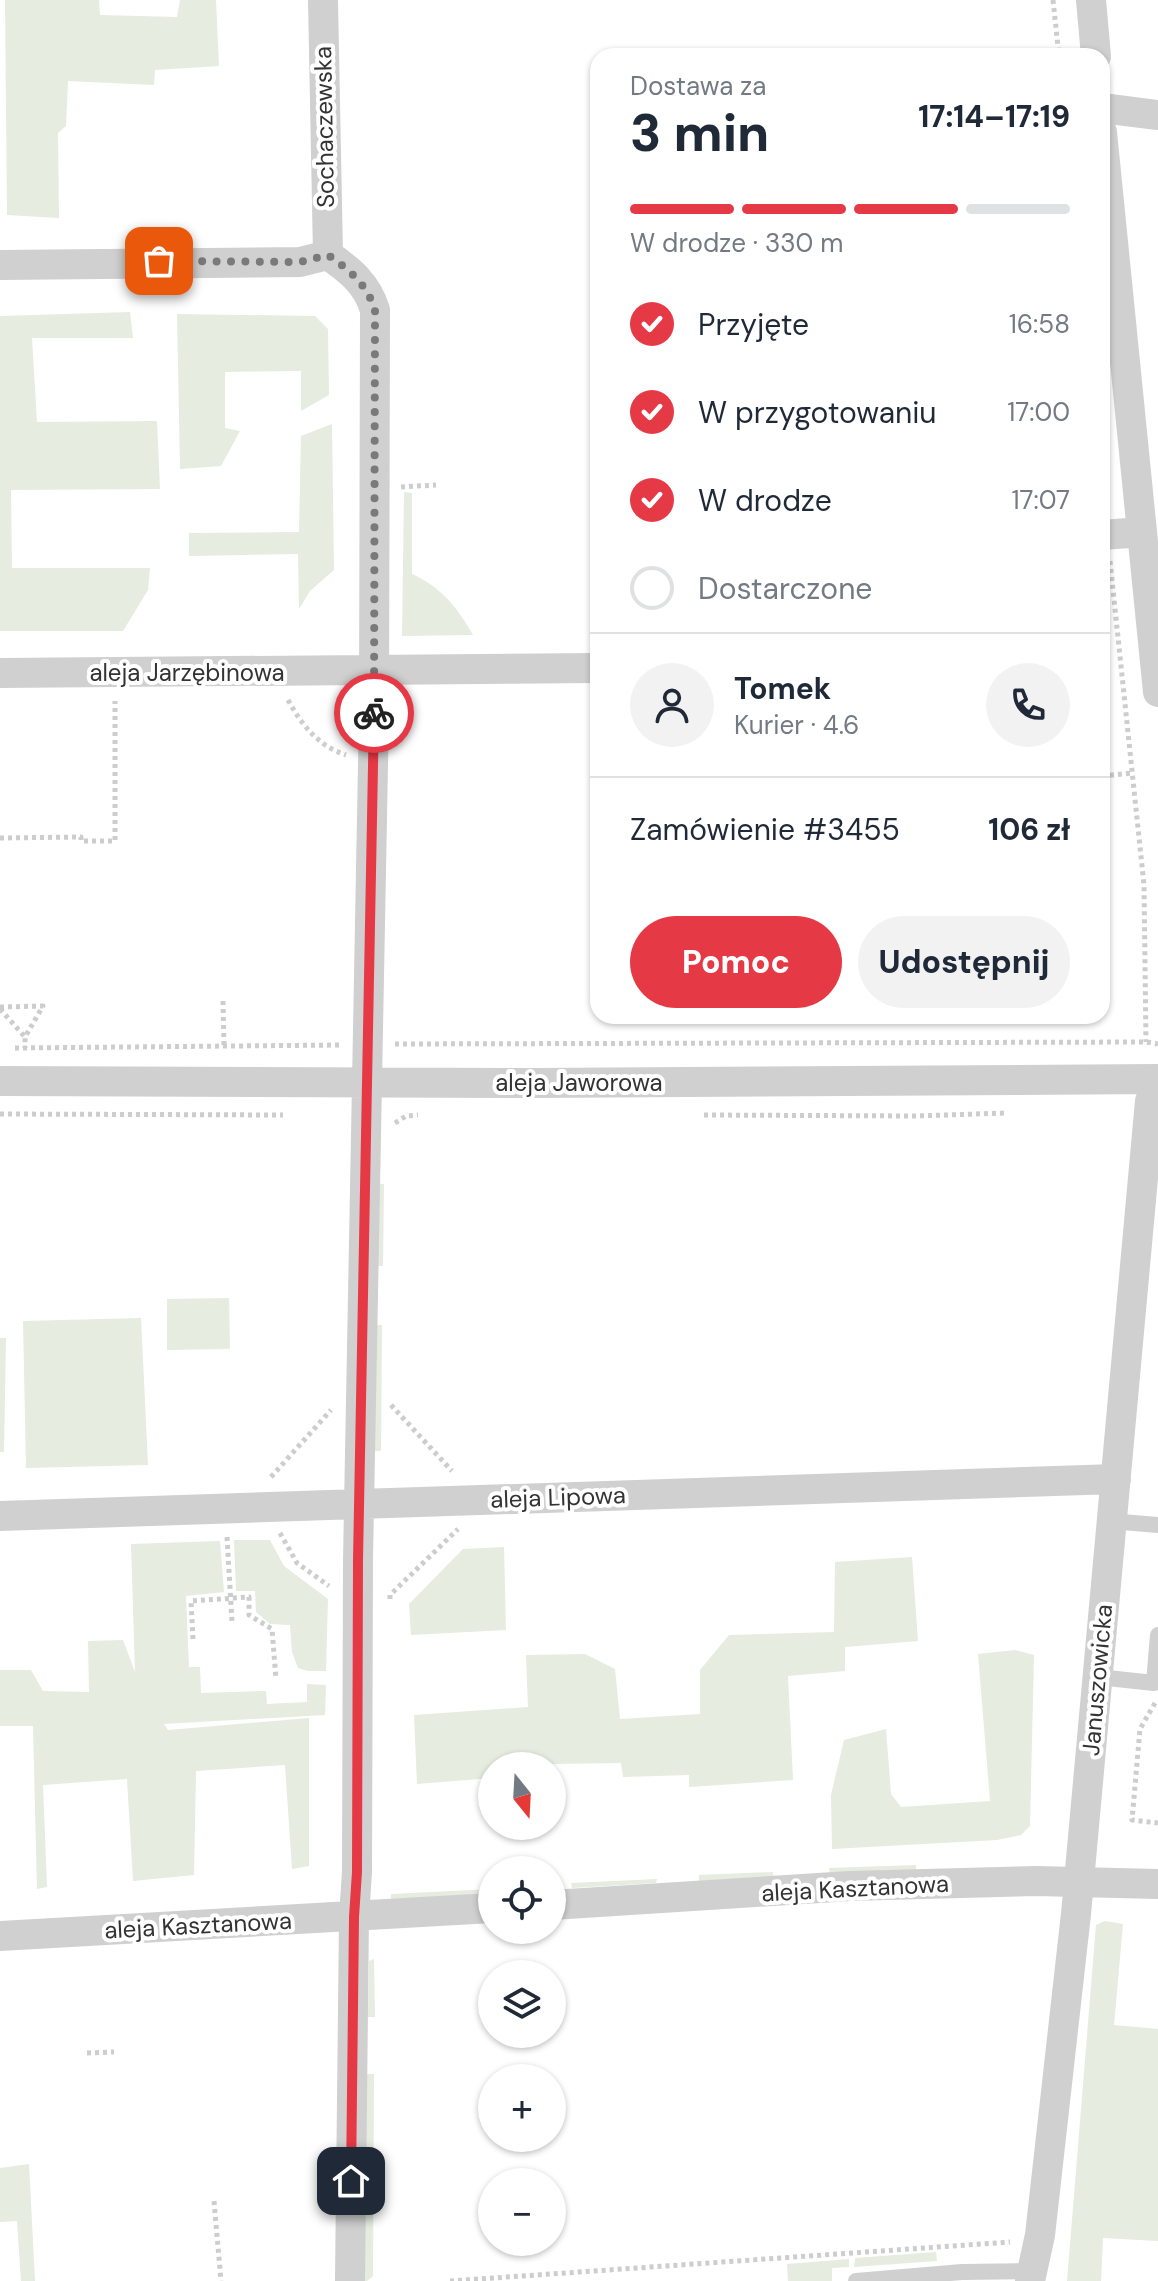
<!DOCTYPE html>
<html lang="pl">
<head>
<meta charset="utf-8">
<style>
	:root { --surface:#fff; --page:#f2f2f3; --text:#1f2937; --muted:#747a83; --line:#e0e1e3; --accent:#e63946 }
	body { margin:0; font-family:"DM Sans",sans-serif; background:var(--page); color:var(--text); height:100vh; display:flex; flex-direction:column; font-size:30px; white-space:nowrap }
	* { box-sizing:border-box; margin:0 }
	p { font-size:26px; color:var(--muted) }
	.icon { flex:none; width:44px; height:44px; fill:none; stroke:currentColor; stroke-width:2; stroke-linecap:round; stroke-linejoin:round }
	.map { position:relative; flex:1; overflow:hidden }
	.panel { position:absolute; left:590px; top:48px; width:520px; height:976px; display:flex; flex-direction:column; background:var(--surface); border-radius:24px; box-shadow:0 2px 6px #0004 }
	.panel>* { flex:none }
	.needle { width:52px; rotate:162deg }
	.controls { position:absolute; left:478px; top:1752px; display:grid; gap:16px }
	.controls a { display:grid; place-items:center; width:88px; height:88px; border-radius:50%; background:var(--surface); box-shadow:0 2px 6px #0004; font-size:40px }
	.pin { position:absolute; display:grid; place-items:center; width:68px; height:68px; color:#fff; margin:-34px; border-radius:16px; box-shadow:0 4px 12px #0006 }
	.courier { position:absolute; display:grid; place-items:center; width:80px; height:80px; margin:-40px; border:6px solid #e63946; border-radius:50%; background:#fff; color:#222; box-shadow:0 2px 10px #0007 }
	.headline em { font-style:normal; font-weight:800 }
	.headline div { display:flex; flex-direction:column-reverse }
	.headline { display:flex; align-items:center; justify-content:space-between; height:136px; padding:0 40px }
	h1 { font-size:52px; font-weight:800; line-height:60px }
	.bar { display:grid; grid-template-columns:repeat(4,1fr); gap:12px 8px; align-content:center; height:96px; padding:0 40px }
	.bar i { height:10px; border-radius:6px; background:var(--line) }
	.bar .on { background:var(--accent) }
	.bar p { grid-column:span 4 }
	.line { display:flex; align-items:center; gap:20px; padding:0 40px; border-top:2px solid var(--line) }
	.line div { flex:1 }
	.round { display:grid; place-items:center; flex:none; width:84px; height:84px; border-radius:42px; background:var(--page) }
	ol { padding:0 40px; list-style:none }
	li { display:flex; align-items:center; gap:24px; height:88px }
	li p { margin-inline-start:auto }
	li .icon { padding:8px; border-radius:50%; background:var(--accent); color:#fff; stroke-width:4 }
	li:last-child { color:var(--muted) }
	li i { width:44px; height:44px; border:4px solid var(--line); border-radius:50% }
	.action { display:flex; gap:16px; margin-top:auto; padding:16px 40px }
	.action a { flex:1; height:92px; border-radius:48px; background:var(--accent); color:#fff; font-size:32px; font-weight:800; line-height:92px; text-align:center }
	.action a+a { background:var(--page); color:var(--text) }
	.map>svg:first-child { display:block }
	.green { fill:#e6ecdf }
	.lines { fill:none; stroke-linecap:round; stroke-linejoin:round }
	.path { stroke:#cdcdcd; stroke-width:5; stroke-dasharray:4 4; stroke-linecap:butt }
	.service { stroke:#d0d0d0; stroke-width:16 }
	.minor { stroke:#d0d0d0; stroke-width:30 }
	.done { stroke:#7a7a7a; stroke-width:8; stroke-dasharray:0 14.4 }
	.route { stroke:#e63946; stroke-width:10 }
	.labels { text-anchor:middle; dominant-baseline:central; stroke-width:8; stroke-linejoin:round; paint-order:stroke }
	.street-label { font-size:24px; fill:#333; stroke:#fff }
</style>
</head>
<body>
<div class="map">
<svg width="1158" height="2281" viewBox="0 0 1158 2281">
	<rect width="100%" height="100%" fill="#fff"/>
	<path class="green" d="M5,0H99L100,15L177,17L180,0H216L219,66L155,70L154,85L68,81L66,126L58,133L59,218L7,215Z
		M130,312L133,338H32L37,422L157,421L160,489L11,490L12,568H150L148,590L123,631H0V316Z
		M177,314L315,316L328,329L329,395L301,411V371L225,372V428L240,431L221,466L180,469Z
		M332,424L334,570L310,591L299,609L298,554L189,556V533L299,532L301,436Z
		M404,492L412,493V574C441,587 457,607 473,635L402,636Z
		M377,1184H384L383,1266H375Z
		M229,1298L230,1349L167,1350V1299Z
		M141,1318L148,1465L26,1468L23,1321Z
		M374,1325H382L381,1451H375Z
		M0,1338H6L4,1452H0Z
		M234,1540H270L284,1566L328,1599L326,1671H308L298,1668L292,1652L290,1625L270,1624L256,1612L255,1591H236Z
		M220,1541L224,1592L186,1596L189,1667H200L201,1693L266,1691L267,1704L307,1702V1684L326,1685L325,1715L164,1724L168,1730L309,1718V1866L292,1869L285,1765L196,1771L194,1875L133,1881L127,1779L43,1785L47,1887L37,1889L33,1726H0V1670H31L43,1691L89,1692L88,1641L123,1640L135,1672L131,1544Z
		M504,1547L506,1630L411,1635L409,1604L463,1549Z
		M912,1557L918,1641L845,1647V1671L788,1676L793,1780L689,1787V1775L623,1777L621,1763L553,1764L549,1766H492V1778L417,1784L414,1715L528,1707L526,1655L585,1654L615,1669L620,1719L700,1714V1670L729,1635L834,1632L835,1562Z
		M1015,1650L1034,1655L1030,1826L1021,1835L997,1840L832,1849L831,1795L844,1740L886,1729L891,1794L901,1807L990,1801L978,1654Z
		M916,1865V1871L830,1874L829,1868Z
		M773,1872V1877L699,1881V1875Z
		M657,1879L656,1883L572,1888L571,1883Z
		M492,1889V1895L391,1899V1894Z
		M1105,1921L1123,1924L1114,2025L1158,2029V2241L1103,2238L1101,2281H1067L1096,1925Z
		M374,1959L375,2017H368L369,1961Z
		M366,2074H374L373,2276L367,2281H362Z
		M29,2164L35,2281H21L17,2221L0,2222V2168Z
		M936,2252L937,2261L854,2267L855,2258Z
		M849,2259V2267L832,2268V2281H788L787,2264Z"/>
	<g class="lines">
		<path class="path" d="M1053,0L1059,56
			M1102,485L1104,507
			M401,487L436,485
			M1110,561L1144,885L1146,1042
			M288,700C302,725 318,746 346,755
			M1102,776L1133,773
			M0,838L81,837V841H115V701
			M223,1001L224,1046
			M0,1007L43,1006L25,1037V1048
			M0,1009L25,1037
			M395,1044L1146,1042L1158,1044
			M15,1048L341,1045
			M0,1114L283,1115
			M704,1115L916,1116L1006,1113
			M395,1123L406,1116L418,1115
			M391,1405L452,1471
			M271,1477L331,1410
			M280,1533L297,1563L329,1586
			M227,1537L232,1622
			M390,1599V1595L458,1529
			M193,1639L191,1601L249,1597V1615L272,1629L276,1679
			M1155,1703L1140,1729L1132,1820L1158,1823
			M508,1933L538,1932
			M87,2053L114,2052
			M214,2201L221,2281
			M450,2281L1010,2242"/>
		<path class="service" d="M1110,1521L1158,1525
			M1098,1677L1154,1683L1158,1635
			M856,2281L962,2272L1032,2271"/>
		<path class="minor" d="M323,0L328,255
			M1091,0L1096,56
			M1102,108L1158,115
			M1102,132L1158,692
			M328,255C350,270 367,284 375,310L374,711L358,1560L357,1872L354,1917L350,2281
			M0,265L300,262L328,255
			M1102,535L1142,532
			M0,673L598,668
			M0,1081L533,1083L1158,1079
			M0,1516L1116,1479
			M552,1905L850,1886L1036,1881L1158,1884
			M0,1936L492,1908
			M1030,2281L1040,2235L1076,1914L1150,1101L1158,1080"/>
	</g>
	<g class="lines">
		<path class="done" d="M159,261L300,262L328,255C349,270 367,284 375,310L374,713"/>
		<path class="route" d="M351,2181L354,1917L357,1872L358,1560L374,713"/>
	</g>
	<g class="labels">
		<g class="street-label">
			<text transform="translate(324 127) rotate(-91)">Sochaczewska</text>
			<text x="187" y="672">aleja Jarzębinowa</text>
			<text x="579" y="1082">aleja Jaworowa</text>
			<text transform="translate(558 1497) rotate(-2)">aleja Lipowa</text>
			<text transform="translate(1097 1680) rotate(-85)">Januszowicka</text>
			<text transform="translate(855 1888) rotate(-3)">aleja Kasztanowa</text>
			<text transform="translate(198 1925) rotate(-3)">aleja Kasztanowa</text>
		</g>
	</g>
</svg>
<div class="controls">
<a><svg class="needle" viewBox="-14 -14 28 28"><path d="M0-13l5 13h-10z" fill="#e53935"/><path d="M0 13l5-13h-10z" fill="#747a83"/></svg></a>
<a><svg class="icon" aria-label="locate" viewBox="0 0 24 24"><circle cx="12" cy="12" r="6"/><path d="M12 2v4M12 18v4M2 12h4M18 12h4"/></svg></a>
<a><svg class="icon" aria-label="layers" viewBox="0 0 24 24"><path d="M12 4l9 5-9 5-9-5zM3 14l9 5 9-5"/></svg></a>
<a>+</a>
<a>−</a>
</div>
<div class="pin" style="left:159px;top:261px;background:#ea580c"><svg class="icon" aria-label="bag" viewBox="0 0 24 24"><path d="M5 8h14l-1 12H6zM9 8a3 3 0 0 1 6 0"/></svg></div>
<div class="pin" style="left:351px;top:2181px;background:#1f2937"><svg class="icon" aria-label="home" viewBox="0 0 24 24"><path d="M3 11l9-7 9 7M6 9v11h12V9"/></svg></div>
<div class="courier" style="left:374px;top:713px"><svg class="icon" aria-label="bike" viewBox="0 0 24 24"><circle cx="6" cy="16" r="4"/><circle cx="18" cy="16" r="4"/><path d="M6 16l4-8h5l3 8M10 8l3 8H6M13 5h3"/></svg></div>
<section class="panel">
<div class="headline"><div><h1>3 min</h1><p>Dostawa za</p></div><em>17:14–17:19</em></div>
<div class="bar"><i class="on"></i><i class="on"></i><i class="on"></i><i></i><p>W drodze · 330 m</p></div>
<ol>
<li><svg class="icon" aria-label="check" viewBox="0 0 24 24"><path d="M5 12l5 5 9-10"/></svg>Przyjęte<p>16:58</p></li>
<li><svg class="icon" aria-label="check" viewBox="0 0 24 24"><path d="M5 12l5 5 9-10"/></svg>W przygotowaniu<p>17:00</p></li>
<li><svg class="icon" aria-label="check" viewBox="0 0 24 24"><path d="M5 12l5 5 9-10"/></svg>W drodze<p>17:07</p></li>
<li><i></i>Dostarczone</li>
</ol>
<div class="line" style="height:144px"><a class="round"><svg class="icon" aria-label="person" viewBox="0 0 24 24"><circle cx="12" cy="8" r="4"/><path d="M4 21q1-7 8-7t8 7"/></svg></a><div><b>Tomek</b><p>Kurier · 4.6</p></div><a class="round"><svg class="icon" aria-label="phone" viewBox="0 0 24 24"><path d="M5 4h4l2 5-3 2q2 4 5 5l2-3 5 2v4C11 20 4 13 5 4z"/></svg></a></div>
<div class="line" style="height:104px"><div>Zamówienie #3455</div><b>106 zł</b></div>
<div class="action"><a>Pomoc</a><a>Udostępnij</a></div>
</section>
</div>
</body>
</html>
